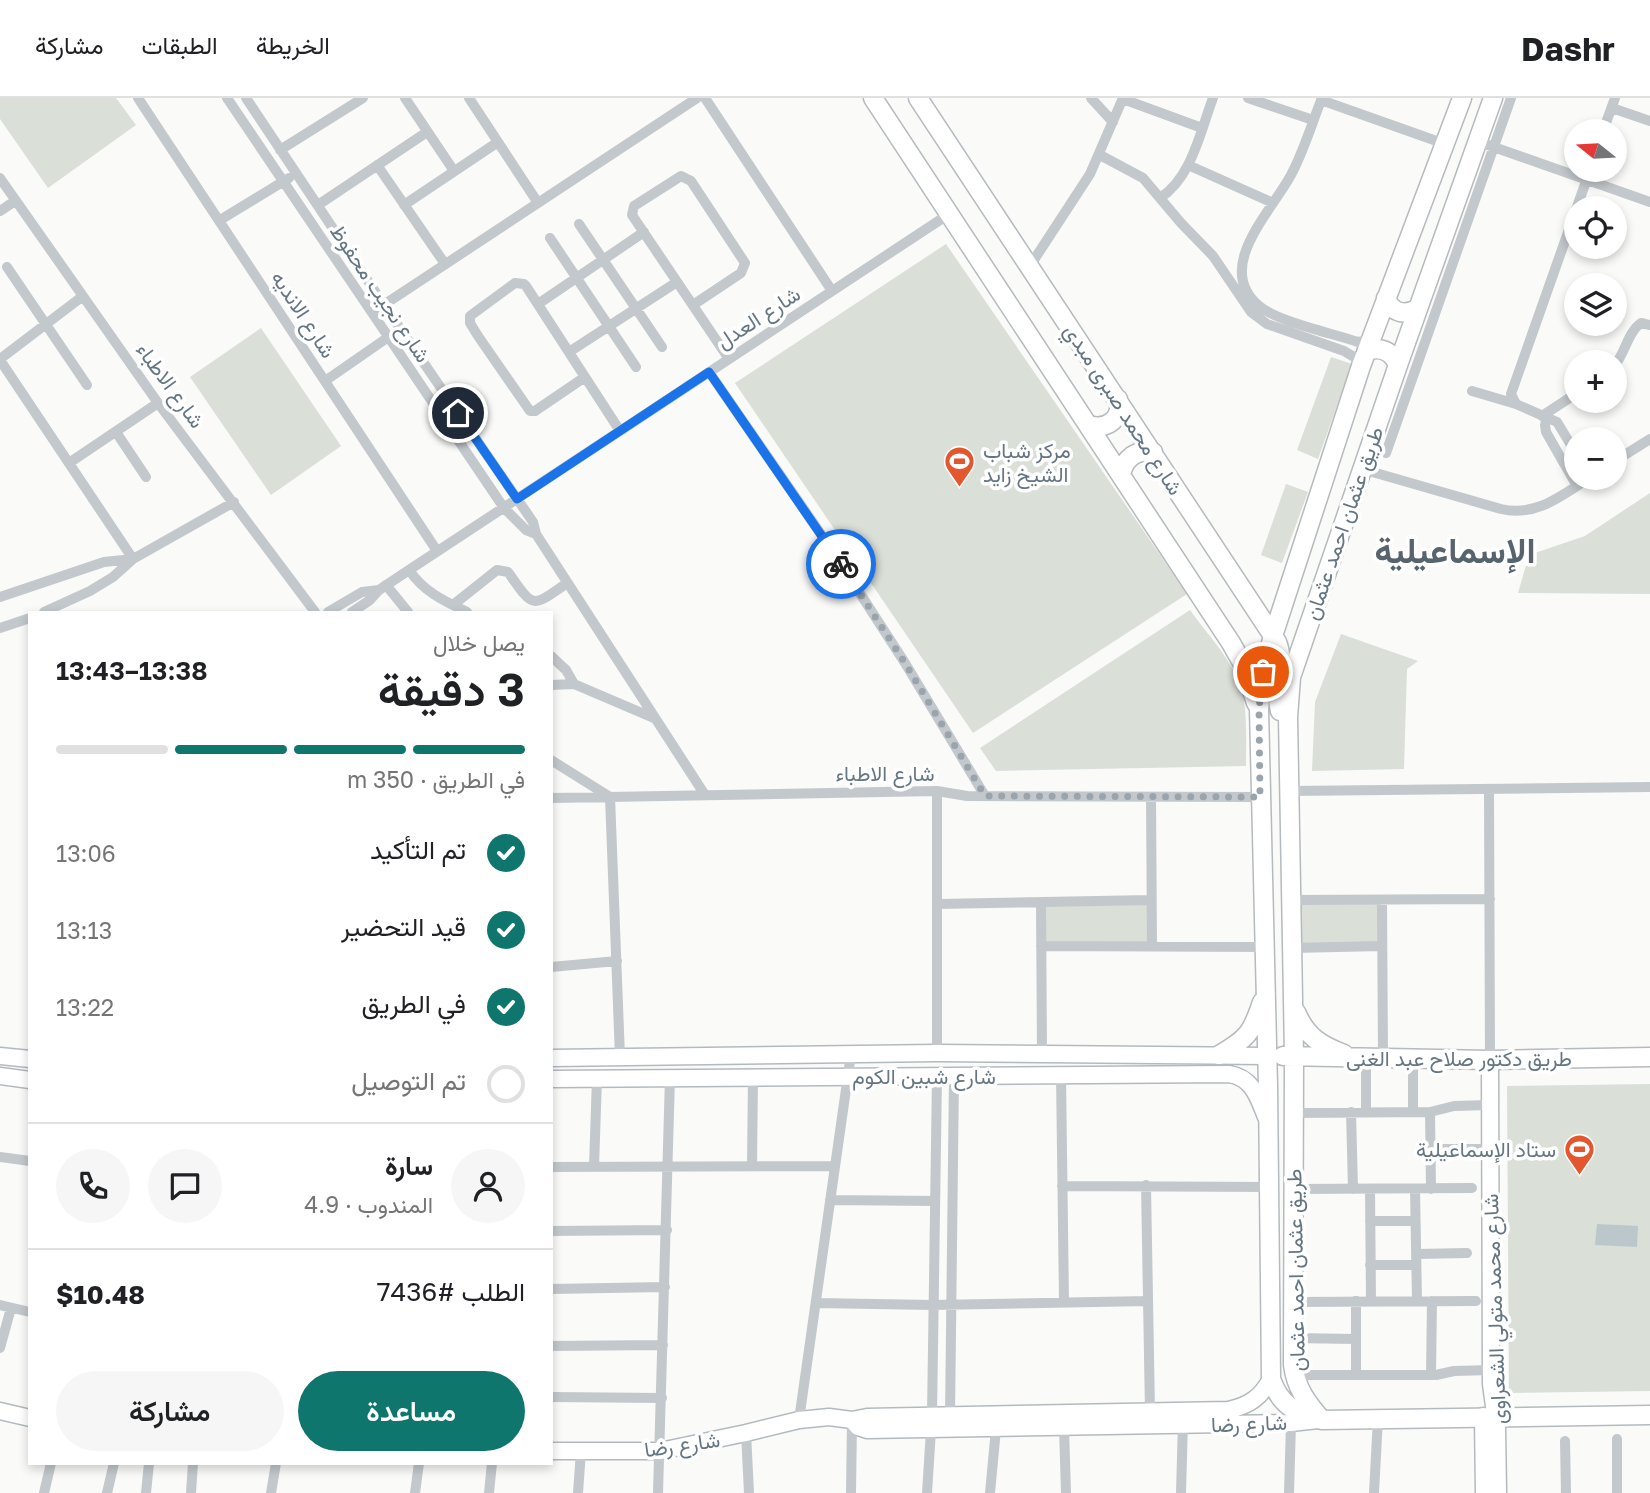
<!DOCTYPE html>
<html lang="ar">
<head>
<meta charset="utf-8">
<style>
	:root { --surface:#fff; --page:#f6f6f6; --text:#202124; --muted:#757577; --line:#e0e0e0; --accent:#0f766e }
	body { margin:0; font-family:"Golos Text",Vazirmatn,sans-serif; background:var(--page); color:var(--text); direction:rtl; height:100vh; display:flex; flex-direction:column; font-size:26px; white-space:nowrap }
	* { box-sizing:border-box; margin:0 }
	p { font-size:23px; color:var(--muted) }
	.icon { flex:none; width:38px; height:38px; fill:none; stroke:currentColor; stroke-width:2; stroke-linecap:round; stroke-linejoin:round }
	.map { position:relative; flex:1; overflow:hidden; direction:ltr }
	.sheet { position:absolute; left:28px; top:513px; width:525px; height:854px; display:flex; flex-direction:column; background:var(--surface); border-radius:0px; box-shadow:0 4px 10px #0003; direction:rtl }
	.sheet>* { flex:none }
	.needle { width:46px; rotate:288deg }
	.tools { position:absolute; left:1564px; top:21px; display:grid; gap:14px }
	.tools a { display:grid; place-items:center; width:63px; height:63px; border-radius:50%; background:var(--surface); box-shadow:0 4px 10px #0003; font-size:35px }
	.pin { position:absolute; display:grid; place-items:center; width:60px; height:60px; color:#fff; margin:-30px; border:4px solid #fff; border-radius:50%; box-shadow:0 2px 7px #0007 }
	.courier { position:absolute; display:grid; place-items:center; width:70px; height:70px; margin:-35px; border:5px solid #1a73e8; border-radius:50%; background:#fff; color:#222; box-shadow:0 2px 9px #0007 }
	.headline em { font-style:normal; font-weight:600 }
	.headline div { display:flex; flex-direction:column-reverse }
	.headline { display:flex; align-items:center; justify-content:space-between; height:119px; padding:0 28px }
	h1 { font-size:46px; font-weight:600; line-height:52px }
	.bar { display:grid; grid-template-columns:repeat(4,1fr); gap:10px 7px; align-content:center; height:84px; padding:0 28px }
	.bar i { height:9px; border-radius:5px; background:var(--line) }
	.bar .selected { background:var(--accent) }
	.bar p { grid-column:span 4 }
	.line { display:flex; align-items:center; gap:18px; padding:0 28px; border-top:2px solid var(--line) }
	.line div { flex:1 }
	.round { display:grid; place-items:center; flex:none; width:74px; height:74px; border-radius:37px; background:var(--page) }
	ol { padding:0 28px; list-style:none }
	li { display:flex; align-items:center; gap:21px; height:77px }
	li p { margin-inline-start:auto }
	li .icon { padding:7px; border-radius:50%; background:var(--accent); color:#fff; stroke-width:4 }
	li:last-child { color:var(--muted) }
	li i { width:38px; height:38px; border:4px solid var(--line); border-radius:50% }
	.action { display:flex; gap:14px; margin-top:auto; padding:14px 28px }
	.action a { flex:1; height:80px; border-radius:42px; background:var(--accent); color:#fff; font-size:28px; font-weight:600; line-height:80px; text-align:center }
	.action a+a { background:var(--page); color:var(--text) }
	header { display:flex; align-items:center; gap:42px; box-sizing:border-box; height:98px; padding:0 35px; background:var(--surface); border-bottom:2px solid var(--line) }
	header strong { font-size:33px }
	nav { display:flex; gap:38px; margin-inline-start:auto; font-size:24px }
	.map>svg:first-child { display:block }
	.green { fill:#dadfd7 }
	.water { fill:#bbc7cb }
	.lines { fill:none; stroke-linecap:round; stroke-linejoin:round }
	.secondary-casing { stroke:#b3babf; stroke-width:19 }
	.primary-casing { stroke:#b5babe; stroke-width:21 }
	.street { stroke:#c3c8cc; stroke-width:10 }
	.secondary { stroke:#fff; stroke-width:16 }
	.primary { stroke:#fff; stroke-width:18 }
	.done { stroke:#99a4ac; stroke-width:7; stroke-dasharray:0 12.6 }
	.route { stroke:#1a73e8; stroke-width:9 }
	.labels { text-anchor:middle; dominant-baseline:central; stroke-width:7; stroke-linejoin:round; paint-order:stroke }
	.street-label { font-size:21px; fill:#657683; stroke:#fff }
	.poi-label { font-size:21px; fill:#657683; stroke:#fff; text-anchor:start }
	.town-label { font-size:35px; font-weight:bold; fill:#57646e; stroke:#fff }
</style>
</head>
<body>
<header>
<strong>Dashr</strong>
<nav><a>الخريطة</a><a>الطبقات</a><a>مشاركة</a></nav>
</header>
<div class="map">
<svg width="1650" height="1395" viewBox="0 0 1650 1395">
	<rect width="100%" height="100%" fill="#fafaf8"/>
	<path class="green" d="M0,0H116L136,27L48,90L0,21Z
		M946,146L1187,496L973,635L735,285Z
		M261,230L341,348L271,397L190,279Z
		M1331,259L1352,266L1318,361L1297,352Z
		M1286,386L1308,394L1282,465L1261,457Z
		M1650,395V496L1518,495L1529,457L1585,438Z
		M1190,512C1209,539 1239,568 1244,602C1247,623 1246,647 1246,668L996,673L980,650Z
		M1341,536L1418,563L1407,571L1404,671L1312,673L1315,604Z
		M1149,804L1151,846L1043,847V806Z
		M1297,804H1381V846L1298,848Z
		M1650,986V1293L1509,1295L1507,988Z"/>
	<path class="water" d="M1597,1126L1638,1128L1637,1149L1595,1147Z"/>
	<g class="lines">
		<defs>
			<path id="secondary" d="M0,958L30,961
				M551,960L937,955L1267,958
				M1490,962L1491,1286L1497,1330L1498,1395
				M0,978L30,982
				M551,981L1229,976C1253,980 1258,999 1266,1019
				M0,1313L30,1320
				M1483,1318L1484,1395
				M852,1322L858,1329L867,1332L1291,1325L1318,1322
				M551,1353H660L746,1335L799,1322L829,1319L852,1322L867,1319L1228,1312C1249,1308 1261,1299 1271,1281"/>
			<path id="primary" d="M873,0L1231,545L1244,568L1256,605
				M918,0L1277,544C1286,566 1273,589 1280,613
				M1462,0L1361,268L1273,538L1263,574L1259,611L1268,988L1271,1281C1280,1307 1296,1316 1322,1322L1650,1317
				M1386,200C1391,214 1404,219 1418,210
				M1367,253C1381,248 1392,253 1398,267
				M1089,327C1106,333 1124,320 1118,301
				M1121,376C1125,360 1136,351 1153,354
				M1296,914C1306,938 1320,947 1344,956
				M1219,957C1247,941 1252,935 1262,904
				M1283,958L1490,962L1650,959
				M1322,1322C1307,1305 1296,1290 1293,1267L1294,958L1288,619L1291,579L1398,267L1493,0"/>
		</defs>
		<use href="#secondary" class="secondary-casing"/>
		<use href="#primary" class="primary-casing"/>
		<path class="street" d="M138,0L437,453
			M227,0L504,410L526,432L536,436
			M246,0L384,207L533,424L536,436L705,697
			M405,0L454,73
			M469,0L538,105
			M705,0L832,193
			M1091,0L1113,24
			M1248,0L1313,22
			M1322,0C1312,25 1304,52 1292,75C1274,111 1213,168 1258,207C1277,224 1332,235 1358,244L1370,242
			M1123,1L1202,30
			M1321,2L1445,46
			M1612,10L1650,23
			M1603,33L1615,0
			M1488,47L1650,104
			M280,52L363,0
			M1100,57L1143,80L1181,125L1213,158L1251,214L1267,226L1344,253L1354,259L1361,268
			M377,67L445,166
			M1188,67L1273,105
			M0,80L158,305L315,514
			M1160,100C1192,79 1200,34 1213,0
			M318,107L427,34
			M404,107L498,44
			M0,113L15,103
			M220,122L289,80
			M579,126L662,249
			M550,140L636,269
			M1030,168L1090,76L1123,0
			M7,169L87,287
			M538,206L644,134
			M693,207L741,175L745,165L691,83L681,78L634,108L632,117L729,261
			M379,210L697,0
			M569,254L677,184
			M0,261L83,198
			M0,262L133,461
			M1615,267C1625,255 1628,234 1641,225L1650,227
			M709,274L830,449L905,565L985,698
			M585,279L535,313H530L478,238L470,225V218L515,185L524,186L526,188L620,333
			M325,283L387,240
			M1472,293L1516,306
			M1542,318L1577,295
			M1547,320L1545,327L1546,334L1577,388
			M116,334L146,379
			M1386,355L1511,0
			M1577,357L1557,324L1516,306L1511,296L1590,72
			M1615,363L1650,341
			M69,365L158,305
			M1362,371L1501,411C1536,419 1561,398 1589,380
			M409,472C424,494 444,503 467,514
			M386,487L408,514
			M0,499L104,464L133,461
			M453,507L497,472L508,474C534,511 531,510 567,485
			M44,514L90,493L113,479L133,461L234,404
			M328,514L362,494L379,492
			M352,514L370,502L379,492L409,472L949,116
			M0,530L30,520
			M551,558L566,572L574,586
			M551,587L574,586L656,621
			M551,662L610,699L620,959
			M1489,691L1490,962
			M937,693V955
			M1290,693L1650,689
			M1151,699L1152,848
			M551,700L937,693L967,698L1260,699
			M1291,802L1490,801
			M1382,803L1383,961
			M1041,804L1042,955
			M937,806L1151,802
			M1041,848L1265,849
			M1292,850L1382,848
			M551,869L617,863
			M1366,961V1014
			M1413,962V1014
			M1061,977L1064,1204
			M1351,1014L1353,1091
			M1430,1014L1431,1091
			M1293,1015L1430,1014L1454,1008L1490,1007
			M1431,1051H1490
			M0,1059L30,1063
			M752,1068L753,979
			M551,1069L834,1068
			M594,1069L597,980
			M1146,1087L1150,1314
			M1062,1088L1269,1089
			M1293,1091L1472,1090
			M1370,1091L1371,1203
			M1415,1091L1417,1203
			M830,1102L935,1103
			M1370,1123H1415
			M551,1133L667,1132
			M1416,1156L1467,1155
			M1370,1167H1416
			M551,1191L665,1189
			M1294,1204L1476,1203
			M816,1205L933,1207L1148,1203
			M0,1207L30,1214
			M1293,1240L1356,1241
			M551,1248L663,1247
			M0,1250L11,1210
			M1294,1277H1436L1454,1273L1491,1272
			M1356,1277V1203
			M1431,1277L1432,1203
			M551,1299L662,1300
			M932,1318L937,978
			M950,1318L954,977
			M799,1322L851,956
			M1064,1330L1066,1395
			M746,1335L749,1395
			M1565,1343L1566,1395
			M44,1395L51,1365
			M107,1395L114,1365
			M146,1395L149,1365
			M191,1395L193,1365
			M271,1395L276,1365
			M415,1395L419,1365
			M489,1395L492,1365
			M578,1395L581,1353
			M658,1395L670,979
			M851,1395L852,1322
			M927,1395L931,1332
			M990,1395L996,1331
			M1181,1395L1183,1323
			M1289,1395L1291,1325
			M1374,1395L1378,1320
			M1617,1395V1341"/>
		<use href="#secondary" class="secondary"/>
		<use href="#primary" class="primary"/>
	</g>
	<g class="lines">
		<path class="done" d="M841,466L905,565L985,698L1260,699L1259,611L1263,574"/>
		<path class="route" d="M458,315L517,401L709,274L841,466"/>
	</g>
	<defs>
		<symbol id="stadium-pin" viewBox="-11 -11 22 30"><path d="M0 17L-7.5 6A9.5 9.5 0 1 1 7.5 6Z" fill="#e4572e" stroke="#fff"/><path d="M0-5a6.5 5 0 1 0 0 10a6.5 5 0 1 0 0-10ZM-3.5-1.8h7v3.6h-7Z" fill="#fff"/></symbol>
	</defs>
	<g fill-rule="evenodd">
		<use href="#stadium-pin" x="942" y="346" width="35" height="47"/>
		<use href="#stadium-pin" x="1562" y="1034" width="35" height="47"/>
	</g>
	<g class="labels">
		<g class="street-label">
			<text transform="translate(381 195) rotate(56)">شارع نجيب محفوظ</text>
			<text transform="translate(304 216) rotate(57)">شارع الانديه</text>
			<text transform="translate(758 219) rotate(-33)">شارع العدل</text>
			<text transform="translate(171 287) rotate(54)">شارع الاطباء</text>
			<text transform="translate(1124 311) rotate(57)">شارع محمد صبرى مبدي</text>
			<text transform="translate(1343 425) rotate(-71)">طريق عثمان احمد عثمان</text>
			<text x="885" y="675">شارع الاطباء</text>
			<text x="1459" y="960">طريق دكتور صلاح عبد الغنى</text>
			<text x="924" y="978">شارع شبين الكوم</text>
			<text transform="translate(1295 1172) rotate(-91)">طريق عثمان احمد عثمان</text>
			<text transform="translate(1494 1211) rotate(-92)">شارع محمد متولي الشعراوى</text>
			<text transform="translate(1249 1325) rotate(-2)">شارع رضا</text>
			<text transform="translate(682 1346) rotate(-8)">شارع رضا</text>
		</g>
		<g class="poi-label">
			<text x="983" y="352">مركز شباب<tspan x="983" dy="24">الشيخ زايد</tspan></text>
			<text x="1556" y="1051" text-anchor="end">ستاد الإسماعيلية</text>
		</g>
		<g class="town-label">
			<text x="1455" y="452">الإسماعيلية</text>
		</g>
	</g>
</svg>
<div class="tools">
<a><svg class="needle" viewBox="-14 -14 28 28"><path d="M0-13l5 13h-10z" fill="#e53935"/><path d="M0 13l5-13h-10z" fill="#757577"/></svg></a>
<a><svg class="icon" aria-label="locate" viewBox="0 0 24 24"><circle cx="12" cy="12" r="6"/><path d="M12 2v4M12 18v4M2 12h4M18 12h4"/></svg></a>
<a><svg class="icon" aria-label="layers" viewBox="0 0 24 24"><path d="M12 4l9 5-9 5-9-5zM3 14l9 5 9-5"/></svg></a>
<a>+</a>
<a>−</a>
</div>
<div class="pin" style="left:1263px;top:574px;background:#ea580c"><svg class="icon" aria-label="bag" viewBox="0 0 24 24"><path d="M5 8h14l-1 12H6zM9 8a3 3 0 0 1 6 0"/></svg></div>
<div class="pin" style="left:458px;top:315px;background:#1f2937"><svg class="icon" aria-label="home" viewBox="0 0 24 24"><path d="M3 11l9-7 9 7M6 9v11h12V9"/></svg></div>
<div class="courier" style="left:841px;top:466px"><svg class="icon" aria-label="bike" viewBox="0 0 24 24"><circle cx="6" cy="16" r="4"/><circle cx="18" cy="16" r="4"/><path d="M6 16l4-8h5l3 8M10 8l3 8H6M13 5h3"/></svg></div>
<section class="sheet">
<div class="headline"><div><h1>3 دقيقة</h1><p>يصل خلال</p></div><em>13:38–13:43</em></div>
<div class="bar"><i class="selected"></i><i class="selected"></i><i class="selected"></i><i></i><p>في الطريق · 350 m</p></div>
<ol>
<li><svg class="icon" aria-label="check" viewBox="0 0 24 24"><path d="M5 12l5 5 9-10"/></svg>تم التأكيد<p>13:06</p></li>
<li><svg class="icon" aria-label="check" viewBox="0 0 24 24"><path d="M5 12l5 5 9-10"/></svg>قيد التحضير<p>13:13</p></li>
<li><svg class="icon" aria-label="check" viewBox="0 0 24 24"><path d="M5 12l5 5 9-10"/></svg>في الطريق<p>13:22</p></li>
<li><i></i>تم التوصيل</li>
</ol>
<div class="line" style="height:126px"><a class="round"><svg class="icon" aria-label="person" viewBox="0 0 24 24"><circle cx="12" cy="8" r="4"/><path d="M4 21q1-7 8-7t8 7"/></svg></a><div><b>سارة</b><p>المندوب · 4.9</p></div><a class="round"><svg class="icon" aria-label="chat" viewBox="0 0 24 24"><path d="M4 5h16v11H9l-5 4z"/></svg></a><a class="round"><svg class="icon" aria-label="phone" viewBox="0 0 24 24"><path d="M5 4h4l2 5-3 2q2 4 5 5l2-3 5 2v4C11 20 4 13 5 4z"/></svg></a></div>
<div class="line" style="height:91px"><div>الطلب #7436</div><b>$10.48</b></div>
<div class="action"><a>مساعدة</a><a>مشاركة</a></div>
</section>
</div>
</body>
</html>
